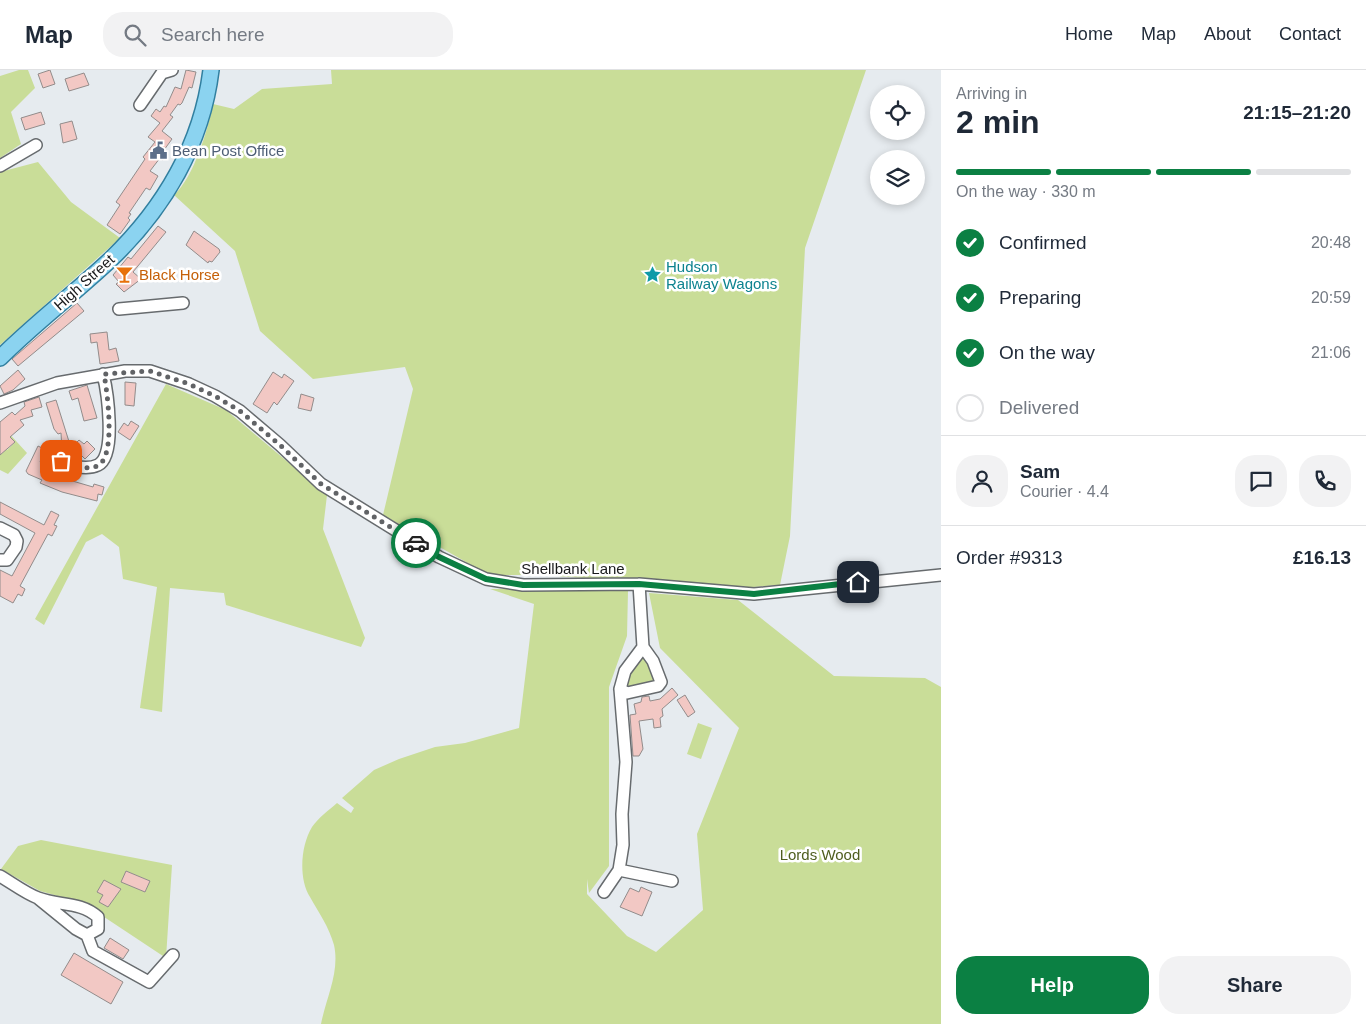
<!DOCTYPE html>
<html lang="en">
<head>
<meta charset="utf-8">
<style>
	:root { --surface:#fff; --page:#f2f2f3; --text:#1f2937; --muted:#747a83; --line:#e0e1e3; --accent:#0b8043 }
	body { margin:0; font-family:Arial,sans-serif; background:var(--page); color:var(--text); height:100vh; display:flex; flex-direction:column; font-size:19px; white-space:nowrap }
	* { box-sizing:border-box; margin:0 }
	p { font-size:16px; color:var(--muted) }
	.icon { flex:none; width:28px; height:28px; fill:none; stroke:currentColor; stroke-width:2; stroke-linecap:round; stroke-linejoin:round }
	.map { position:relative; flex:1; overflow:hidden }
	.details { display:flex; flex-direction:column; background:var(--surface); width:425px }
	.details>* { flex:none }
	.controls { position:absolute; left:870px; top:15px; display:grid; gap:10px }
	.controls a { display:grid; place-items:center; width:55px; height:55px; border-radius:50%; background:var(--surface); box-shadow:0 2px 8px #0003; font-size:25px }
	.pin { position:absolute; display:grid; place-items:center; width:42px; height:42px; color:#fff; margin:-21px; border-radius:10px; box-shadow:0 2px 8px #0006 }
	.courier { position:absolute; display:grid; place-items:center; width:50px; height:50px; margin:-25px; border:4px solid #0b8043; border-radius:50%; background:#fff; color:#222; box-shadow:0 1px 6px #0007 }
	.summary em { font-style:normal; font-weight:800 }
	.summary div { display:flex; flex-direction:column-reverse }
	.summary { display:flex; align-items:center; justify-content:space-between; height:85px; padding:0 15px }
	h1 { font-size:32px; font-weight:800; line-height:38px }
	.bar { display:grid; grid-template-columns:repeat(4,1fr); gap:8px 5px; align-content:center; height:60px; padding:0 15px }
	.bar i { height:6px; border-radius:4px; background:var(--line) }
	.bar .selected { background:var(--accent) }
	.bar p { grid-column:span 4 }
	.line { display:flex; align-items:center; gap:12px; padding:0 15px; border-top:1px solid var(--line) }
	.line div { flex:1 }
	.round { display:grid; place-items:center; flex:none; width:52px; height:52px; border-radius:20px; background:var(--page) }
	ol { padding:0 15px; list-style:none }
	li { display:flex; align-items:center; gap:15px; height:55px }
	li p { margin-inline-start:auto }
	li .icon { padding:5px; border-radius:50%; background:var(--accent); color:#fff; stroke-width:4 }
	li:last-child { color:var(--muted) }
	li i { width:28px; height:28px; border:2px solid var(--line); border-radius:50% }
	.cta { display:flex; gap:10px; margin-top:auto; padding:10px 15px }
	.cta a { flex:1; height:58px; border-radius:20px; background:var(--accent); color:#fff; font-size:20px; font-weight:800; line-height:58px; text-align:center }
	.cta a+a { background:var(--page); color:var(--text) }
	header { display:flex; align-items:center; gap:30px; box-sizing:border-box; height:70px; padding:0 25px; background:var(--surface); border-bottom:1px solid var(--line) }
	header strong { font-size:24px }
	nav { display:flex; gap:28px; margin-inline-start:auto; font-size:18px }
	.search { width:350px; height:45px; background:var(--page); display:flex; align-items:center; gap:12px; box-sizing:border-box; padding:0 18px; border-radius:20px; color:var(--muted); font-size:19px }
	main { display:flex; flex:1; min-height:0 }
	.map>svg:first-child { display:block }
	.green { fill:#c9dd98; fill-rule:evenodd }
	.building { fill:#f2c8c4; stroke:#928c8b }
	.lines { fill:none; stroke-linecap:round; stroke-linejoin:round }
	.minor-casing { stroke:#676b6e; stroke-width:14 }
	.major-casing { stroke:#317f9f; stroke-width:18 }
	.minor { stroke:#fff; stroke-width:11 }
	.major { stroke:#8bd3f0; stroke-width:15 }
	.done { stroke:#616366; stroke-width:5; stroke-dasharray:0 9 }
	.route { stroke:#0b8043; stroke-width:6 }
	.labels { text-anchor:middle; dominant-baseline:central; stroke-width:5; stroke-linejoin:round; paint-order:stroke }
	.service-label { font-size:15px; fill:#4e5e75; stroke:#fff; text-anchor:start }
	.culture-label { font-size:15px; fill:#0d838f; stroke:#fff; text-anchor:start }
	.food-label { font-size:15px; fill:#c56008; stroke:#fff; text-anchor:start }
	.street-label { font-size:15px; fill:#191a1c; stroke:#fff }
	.park-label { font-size:15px; fill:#4f5e1e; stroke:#fff }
</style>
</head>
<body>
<header>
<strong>Map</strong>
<div class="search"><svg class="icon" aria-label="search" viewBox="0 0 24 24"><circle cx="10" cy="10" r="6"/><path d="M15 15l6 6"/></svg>Search here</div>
<nav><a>Home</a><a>Map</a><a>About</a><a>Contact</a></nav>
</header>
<main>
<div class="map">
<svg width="941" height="954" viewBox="0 0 941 954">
	<rect width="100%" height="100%" fill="#e6ebef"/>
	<path class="green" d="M19,0H28L35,18L11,42L21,74L0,88V6Z
		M331,0H866L805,178L790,466L780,515L725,519L544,505H489L383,445L413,319L405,297L313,309L260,261L235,181L174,125C194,107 208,59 213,34L234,39L262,19L332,14Z
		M38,92L71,132L120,168L0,275V102Z
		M166,314L226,340L327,425L323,459L365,568L361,577L226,535L224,523L170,518L162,642L140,638L157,517L123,509L119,477L102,464L86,472L44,555L35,549Z
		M6,360L27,383L8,404L0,400V385L3,382L0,374L7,380L15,372L5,362Z
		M549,518L628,521L627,566L609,617V796L589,823L587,809V824L627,866L656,882L703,840L697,764L739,658L660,578L649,523L738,530L834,606L925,608L941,617V954H321C326,928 340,902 334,875C329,857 319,843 310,827C298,808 301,775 312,757C318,748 329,740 337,733L351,743L354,738L342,728L374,700L399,689L435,677L465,673L519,658L534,534L490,519Z
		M641,583L657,607L654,614L627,617L624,610Z
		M698,653L712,658L701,689L687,684Z
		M41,770L172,795L166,888L83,833L40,821L1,799L18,776ZM126,801L150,811L145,822L122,812Z"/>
	<path class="building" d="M50,0L55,14L43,18L38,4Z
		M186,0L196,2L192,18L189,17L182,33L180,35L178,34L170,45L173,47L162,61L172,69L164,80L168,84L163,90L160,88L150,101L158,106L150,120L146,118L129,143L131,144L128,148L130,150L120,164L107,155L120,135L116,132L145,89L143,87L155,72L148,67L160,53L151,46L156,39L160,42L164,36L166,37L175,17L181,19Z
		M84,3L89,15L69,21L65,9Z
		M41,42L45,54L25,60L21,48Z
		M72,51L77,69L63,73L60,54Z
		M158,156L166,162L133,202L141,209L124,222L116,214L119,212L113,205L128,187L131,189Z
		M194,161L219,179L220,182L212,192L209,191L208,193L186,175Z
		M77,233L84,241L18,296L12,289Z
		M107,262L109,280L116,278L119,291L100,294L97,272L91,273L90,264Z
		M18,300L25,309L13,320L4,324L0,316Z
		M273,302L282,308L284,304L294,311L277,335L274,332L267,343L253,334Z
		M125,312L136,313L134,336L125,335Z
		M87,315L97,348L84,351L78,328L72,330L69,321Z
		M301,324L314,328L311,341L298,338Z
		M39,327L42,337L31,340L33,346L20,350L24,355L10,367L15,372L0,385V352L12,342L15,345L25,336L24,332Z
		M56,330L71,378L79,370L84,374L87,371L95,379L85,389L77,381L62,382L61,363L58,364L54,359L46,333Z
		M131,351L139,356L130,370L118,362L124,353L128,356Z
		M38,376L46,380L40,392L55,400L52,405L93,417L94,414L104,417L102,425L98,424L97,431L62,422L40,413L42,410L28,404L26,401Z
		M0,432L44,455L51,441L59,445L54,455L57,456L52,466L48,464L20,516L25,519L22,526L18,524L13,533L0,526V500L12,506L35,463L0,444Z
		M672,618L678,625L662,639L663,646L660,648L661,657L654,658L653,649L639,651L643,679L639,686H633L630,645L636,644L634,634L641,632L642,627L649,626L650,631L660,629Z
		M685,625L695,642L688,647L677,630Z
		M126,801L150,811L145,822L121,812Z
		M104,810L121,819L108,837L99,832L103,825L97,822Z
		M641,817L652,822L642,846L620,837L630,818L639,822Z
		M110,868L129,880L123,889L104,878Z
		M74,883L123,912L111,934L61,905Z"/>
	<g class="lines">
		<defs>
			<path id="minor" d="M140,35L162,3L172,0
				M0,96L36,75
				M119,239L183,233
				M0,333L57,313L125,301H150L189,314L215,326L240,341L280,375L321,414L439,487L486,509L523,515L639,514L754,524L941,505
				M52,387C65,393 83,402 98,395C117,386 107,320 103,304
				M0,458L14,465L17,471L16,477L7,490H0
				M639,514L643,577L653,591L661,612L658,616L627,623L620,619L625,601L643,577
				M619,800L672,811
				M0,806C12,813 25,823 38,828C59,836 80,831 98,847V859L87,865L76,859L39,829
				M604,822L619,800L623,775L622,744L626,692L620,619
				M87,865L93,881L149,912L173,885"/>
			<path id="major" d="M0,288C35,253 75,223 111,189C164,138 202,74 211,0"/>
		</defs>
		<use href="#minor" class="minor-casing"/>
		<use href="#major" class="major-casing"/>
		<use href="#minor" class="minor"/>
		<use href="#major" class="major"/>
	</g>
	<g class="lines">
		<path class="done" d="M61,391C71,396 88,401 99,395C116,383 107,321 104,304L150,301L189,314L215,326L240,341L280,375L321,414L416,473"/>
		<path class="route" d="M416,473L439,487L486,509L523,515L639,514L754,524L858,512"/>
	</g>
	<defs>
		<symbol id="civic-bare" viewBox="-9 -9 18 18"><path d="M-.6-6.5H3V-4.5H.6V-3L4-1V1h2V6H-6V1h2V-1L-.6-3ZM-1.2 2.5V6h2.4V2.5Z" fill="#5c6f8a" stroke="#fff" stroke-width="2.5" paint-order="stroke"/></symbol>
		<symbol id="bar-bare" viewBox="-9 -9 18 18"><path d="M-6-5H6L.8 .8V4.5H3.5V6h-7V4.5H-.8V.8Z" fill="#e8710a" stroke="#fff" stroke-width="2.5" paint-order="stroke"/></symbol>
		<symbol id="sight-bare" viewBox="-9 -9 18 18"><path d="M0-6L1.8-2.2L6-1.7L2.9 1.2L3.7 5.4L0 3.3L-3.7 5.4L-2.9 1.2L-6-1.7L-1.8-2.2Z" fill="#0f9aa8" stroke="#fff" stroke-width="2.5" paint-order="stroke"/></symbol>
	</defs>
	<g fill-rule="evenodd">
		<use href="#civic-bare" x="146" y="68" width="25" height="25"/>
		<use href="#bar-bare" x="112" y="192" width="25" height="25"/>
		<use href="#sight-bare" x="640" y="192" width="25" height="25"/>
	</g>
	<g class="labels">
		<g class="service-label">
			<text x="172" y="80">Bean Post Office</text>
		</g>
		<g class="culture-label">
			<text x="666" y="196">Hudson<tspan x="666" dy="17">Railway Wagons</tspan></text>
		</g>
		<g class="food-label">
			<text x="139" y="204">Black Horse</text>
		</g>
		<g class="street-label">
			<text transform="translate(84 212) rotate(-42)">High Street</text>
			<text x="573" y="498">Shellbank Lane</text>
		</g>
		<g class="park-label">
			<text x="820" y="784">Lords Wood</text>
		</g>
	</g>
</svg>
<div class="controls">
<a><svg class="icon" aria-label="locate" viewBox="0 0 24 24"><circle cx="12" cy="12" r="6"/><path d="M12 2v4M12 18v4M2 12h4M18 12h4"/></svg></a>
<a><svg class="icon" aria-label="layers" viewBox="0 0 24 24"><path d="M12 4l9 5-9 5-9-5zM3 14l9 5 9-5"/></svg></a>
</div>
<div class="pin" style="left:61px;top:391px;background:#ea580c"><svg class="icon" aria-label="bag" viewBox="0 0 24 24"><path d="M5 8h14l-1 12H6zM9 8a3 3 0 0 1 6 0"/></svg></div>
<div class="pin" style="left:858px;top:512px;background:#1f2937"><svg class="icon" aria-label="home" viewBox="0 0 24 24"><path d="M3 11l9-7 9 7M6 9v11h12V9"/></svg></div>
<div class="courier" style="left:416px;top:473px"><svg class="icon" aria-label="car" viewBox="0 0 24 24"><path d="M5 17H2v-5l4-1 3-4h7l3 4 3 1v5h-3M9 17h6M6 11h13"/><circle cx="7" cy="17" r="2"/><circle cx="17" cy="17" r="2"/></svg></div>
</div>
<section class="details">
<div class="summary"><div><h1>2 min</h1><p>Arriving in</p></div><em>21:15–21:20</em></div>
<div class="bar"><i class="selected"></i><i class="selected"></i><i class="selected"></i><i></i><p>On the way · 330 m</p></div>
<ol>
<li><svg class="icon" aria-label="check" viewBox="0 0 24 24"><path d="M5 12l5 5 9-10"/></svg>Confirmed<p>20:48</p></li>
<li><svg class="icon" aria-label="check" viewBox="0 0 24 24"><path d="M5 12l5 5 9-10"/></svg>Preparing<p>20:59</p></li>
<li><svg class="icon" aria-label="check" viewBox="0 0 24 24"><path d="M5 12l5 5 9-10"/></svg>On the way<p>21:06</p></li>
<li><i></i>Delivered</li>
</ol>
<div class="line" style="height:90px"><a class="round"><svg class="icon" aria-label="person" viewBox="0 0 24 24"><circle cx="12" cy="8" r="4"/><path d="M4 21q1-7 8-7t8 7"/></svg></a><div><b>Sam</b><p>Courier · 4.4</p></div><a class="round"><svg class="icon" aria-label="chat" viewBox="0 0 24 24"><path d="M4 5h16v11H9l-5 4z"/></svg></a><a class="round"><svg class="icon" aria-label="phone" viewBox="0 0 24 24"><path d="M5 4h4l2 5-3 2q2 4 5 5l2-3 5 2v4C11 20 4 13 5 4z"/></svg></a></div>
<div class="line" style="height:65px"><div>Order #9313</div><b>£16.13</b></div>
<div class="cta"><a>Help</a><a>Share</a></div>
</section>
</main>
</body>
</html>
